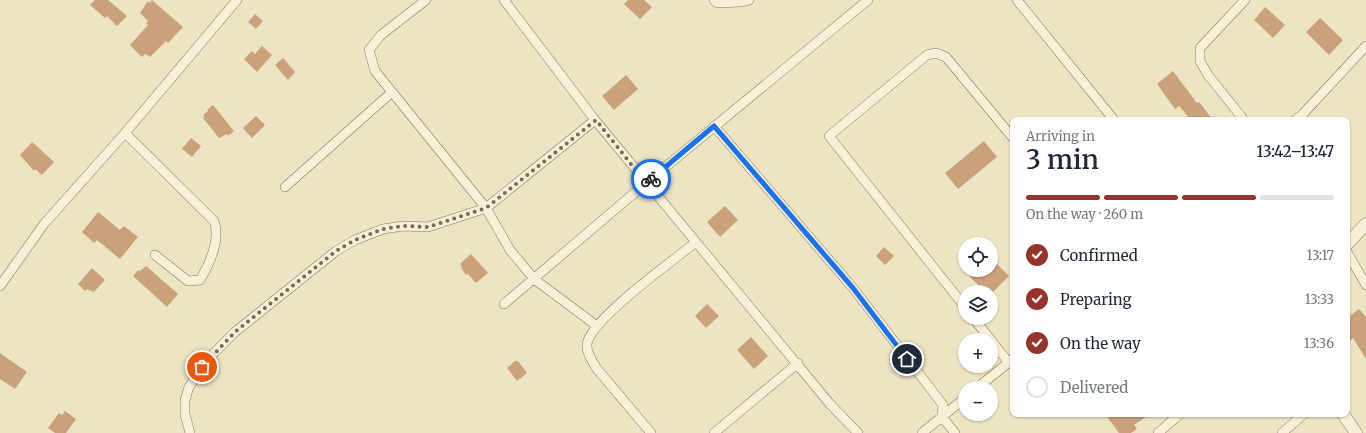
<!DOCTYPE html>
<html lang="en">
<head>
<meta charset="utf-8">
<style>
	:root { --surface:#fff; --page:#f6f6f7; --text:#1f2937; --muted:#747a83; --line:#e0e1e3; --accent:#94342c }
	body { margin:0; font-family:Merriweather,serif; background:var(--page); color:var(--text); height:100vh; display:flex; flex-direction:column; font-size:15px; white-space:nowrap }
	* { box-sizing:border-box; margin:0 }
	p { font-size:13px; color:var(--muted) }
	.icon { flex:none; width:22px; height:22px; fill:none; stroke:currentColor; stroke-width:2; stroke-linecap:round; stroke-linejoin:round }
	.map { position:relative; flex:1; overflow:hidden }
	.details { position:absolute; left:1010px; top:117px; width:340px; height:300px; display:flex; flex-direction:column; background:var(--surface); border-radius:8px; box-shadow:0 1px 3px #0004 }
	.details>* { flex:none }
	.tools { position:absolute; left:958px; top:237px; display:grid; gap:8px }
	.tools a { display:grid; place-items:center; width:40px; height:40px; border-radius:50%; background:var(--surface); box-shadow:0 1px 3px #0004; font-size:20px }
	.pin { position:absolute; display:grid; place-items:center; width:34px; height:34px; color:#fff; margin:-17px; border:2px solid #fff; border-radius:50%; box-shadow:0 1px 4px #0007 }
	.courier { position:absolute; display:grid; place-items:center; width:40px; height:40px; margin:-20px; border:3px solid #1a73e8; border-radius:50%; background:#fff; color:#222; box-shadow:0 1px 5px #0007 }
	.summary em { font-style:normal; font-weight:600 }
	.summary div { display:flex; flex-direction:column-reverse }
	.summary { display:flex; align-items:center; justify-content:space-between; height:68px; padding:0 16px }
	h1 { font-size:26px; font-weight:600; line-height:30px }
	.bar { display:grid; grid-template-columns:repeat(4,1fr); gap:6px 4px; align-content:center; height:48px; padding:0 16px }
	.bar i { height:5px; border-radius:3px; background:var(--line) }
	.bar .active { background:var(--accent) }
	.bar p { grid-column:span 4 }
	ol { padding:0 16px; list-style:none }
	li { display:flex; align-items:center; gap:12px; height:44px }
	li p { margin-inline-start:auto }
	li .icon { padding:4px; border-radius:50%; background:var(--accent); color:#fff; stroke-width:4 }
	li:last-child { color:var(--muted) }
	li i { width:22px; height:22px; border:2px solid var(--line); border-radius:50% }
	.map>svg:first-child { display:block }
	.building { fill:#caa27a }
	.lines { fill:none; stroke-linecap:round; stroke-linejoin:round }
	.minor-casing { stroke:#86755a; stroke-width:10 }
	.tertiary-casing { stroke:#86755a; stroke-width:13 }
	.minor { stroke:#f8f0d6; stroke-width:9 }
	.tertiary { stroke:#f8f0d6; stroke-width:12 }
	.done { stroke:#776c58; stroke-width:4; stroke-dasharray:0 7.2 }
	.route { stroke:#1a73e8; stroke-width:5 }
</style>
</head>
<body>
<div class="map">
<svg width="1366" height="433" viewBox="0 0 1366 433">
	<rect width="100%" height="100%" fill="#ede4c3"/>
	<path class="building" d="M95,0H108L127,16L117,26L107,16L105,18L90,5Z
		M152,0L183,27L168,43L166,41L150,57L145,54L142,57L130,45L148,25L146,23L148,21L140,13L148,1L149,3Z
		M628,0H644L652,7L640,19L624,4Z
		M1265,7L1285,25L1273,38L1254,20Z
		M255,14L263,21L256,29L248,22Z
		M1320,18L1343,40L1329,55L1306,32Z
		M262,46L272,55L257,72L244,59L252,51L255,54Z
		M283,58L295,72L288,80L275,65Z
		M1173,71L1197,103L1199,102L1213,120H1191L1179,106L1175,109L1157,84Z
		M626,75L638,89L614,110L602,96Z
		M213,105L234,131L228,136L227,134L219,138L203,118L205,117L203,115L208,111L207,110Z
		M256,116L265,125L252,138L243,128Z
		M191,138L201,146L192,157L182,149Z
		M984,141L997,157L958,189L945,173Z
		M32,142L54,162L42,175L35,169L34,171L20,155Z
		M725,206L738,220L720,237L707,222Z
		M98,212L120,230L124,226L138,237L120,259L97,240L94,243L82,232Z
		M884,247L894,256L885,265L876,256Z
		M471,254L488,273L476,283L468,274L466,275L461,268L462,267L460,264Z
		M991,258L1009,276L993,292H985L970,277L977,270H991Z
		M146,266L178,294L167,307L133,276L138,270L140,271Z
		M92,268L105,280L94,292L87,289L85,291L78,284Z
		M707,304L719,316L706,328L695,316Z
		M1359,309L1366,317V359L1353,338L1347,343V318Z
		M751,337L768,356L754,369L737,350Z
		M0,353L27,372L15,389L0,379Z
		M515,361H518L527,373L517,381L507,368Z
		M65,411L76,419L66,433H55L48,428L59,413L62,415Z
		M1105,414H1150L1134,425L1137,429L1131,433H1119Z"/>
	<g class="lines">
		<defs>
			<path id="minor" d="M426,0L381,35L369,50L375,71L486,208L510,250L534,279L597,326
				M714,0L717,3L740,2L749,0
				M1017,0L1114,120
				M595,120L830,404L858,433
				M1244,120L1208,75L1200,61V48L1245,0
				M1295,120L1302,115L1366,46
				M714,126L853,288L943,405L942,417L955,433
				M125,133L214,221C221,240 210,263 200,280L188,281L155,255
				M285,187L392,92
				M1347,252L1366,285
				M0,286L44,224L125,133L237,0
				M504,304L646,183L868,0
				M965,307L829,136L927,55L936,53L946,57L1013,138
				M973,318L991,340
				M991,340L1009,363
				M977,388L1013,359
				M190,433L185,414V400L189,387L208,359L235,332L336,251L355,240L383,229L403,226L428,227L486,208L595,120L504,0
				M651,433L597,369C593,362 586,353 587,344C591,319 674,260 696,242
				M714,433L798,363
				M922,433L965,398
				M1158,433L1180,414
				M1282,433L1304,414"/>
			<path id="tertiary" d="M1347,244L1366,224
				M1343,414L1356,433"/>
		</defs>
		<use href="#minor" class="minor-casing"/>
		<use href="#tertiary" class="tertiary-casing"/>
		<use href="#minor" class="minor"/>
		<use href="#tertiary" class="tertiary"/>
	</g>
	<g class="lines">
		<path class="done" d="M202,367L235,332L336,251L355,240L383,229L403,226L428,227L486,208L596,120L646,183L651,179"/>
		<path class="route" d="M651,179L714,126L853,288L907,359"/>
	</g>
</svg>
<div class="tools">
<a><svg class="icon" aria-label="locate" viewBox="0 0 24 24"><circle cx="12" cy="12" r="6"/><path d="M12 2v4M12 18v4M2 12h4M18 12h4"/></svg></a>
<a><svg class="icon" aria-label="layers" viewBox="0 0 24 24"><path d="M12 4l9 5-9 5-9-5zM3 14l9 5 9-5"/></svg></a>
<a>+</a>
<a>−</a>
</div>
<div class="pin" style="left:202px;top:367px;background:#ea580c"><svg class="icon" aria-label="bag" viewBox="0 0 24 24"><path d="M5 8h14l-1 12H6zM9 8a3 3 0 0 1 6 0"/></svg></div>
<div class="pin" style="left:907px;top:359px;background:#1f2937"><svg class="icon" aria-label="home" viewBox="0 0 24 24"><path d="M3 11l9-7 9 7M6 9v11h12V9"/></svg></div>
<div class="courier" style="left:651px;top:179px"><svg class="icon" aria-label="bike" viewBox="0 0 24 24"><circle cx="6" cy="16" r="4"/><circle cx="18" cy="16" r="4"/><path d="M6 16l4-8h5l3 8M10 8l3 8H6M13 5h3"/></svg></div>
<section class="details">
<div class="summary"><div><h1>3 min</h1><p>Arriving in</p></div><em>13:42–13:47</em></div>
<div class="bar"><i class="active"></i><i class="active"></i><i class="active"></i><i></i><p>On the way · 260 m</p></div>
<ol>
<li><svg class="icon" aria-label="check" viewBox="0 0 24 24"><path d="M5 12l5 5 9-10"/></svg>Confirmed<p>13:17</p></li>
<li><svg class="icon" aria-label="check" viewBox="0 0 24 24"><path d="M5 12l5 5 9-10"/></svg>Preparing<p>13:33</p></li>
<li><svg class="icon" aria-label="check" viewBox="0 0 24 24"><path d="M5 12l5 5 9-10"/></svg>On the way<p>13:36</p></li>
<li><i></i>Delivered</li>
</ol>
</section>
</div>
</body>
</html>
